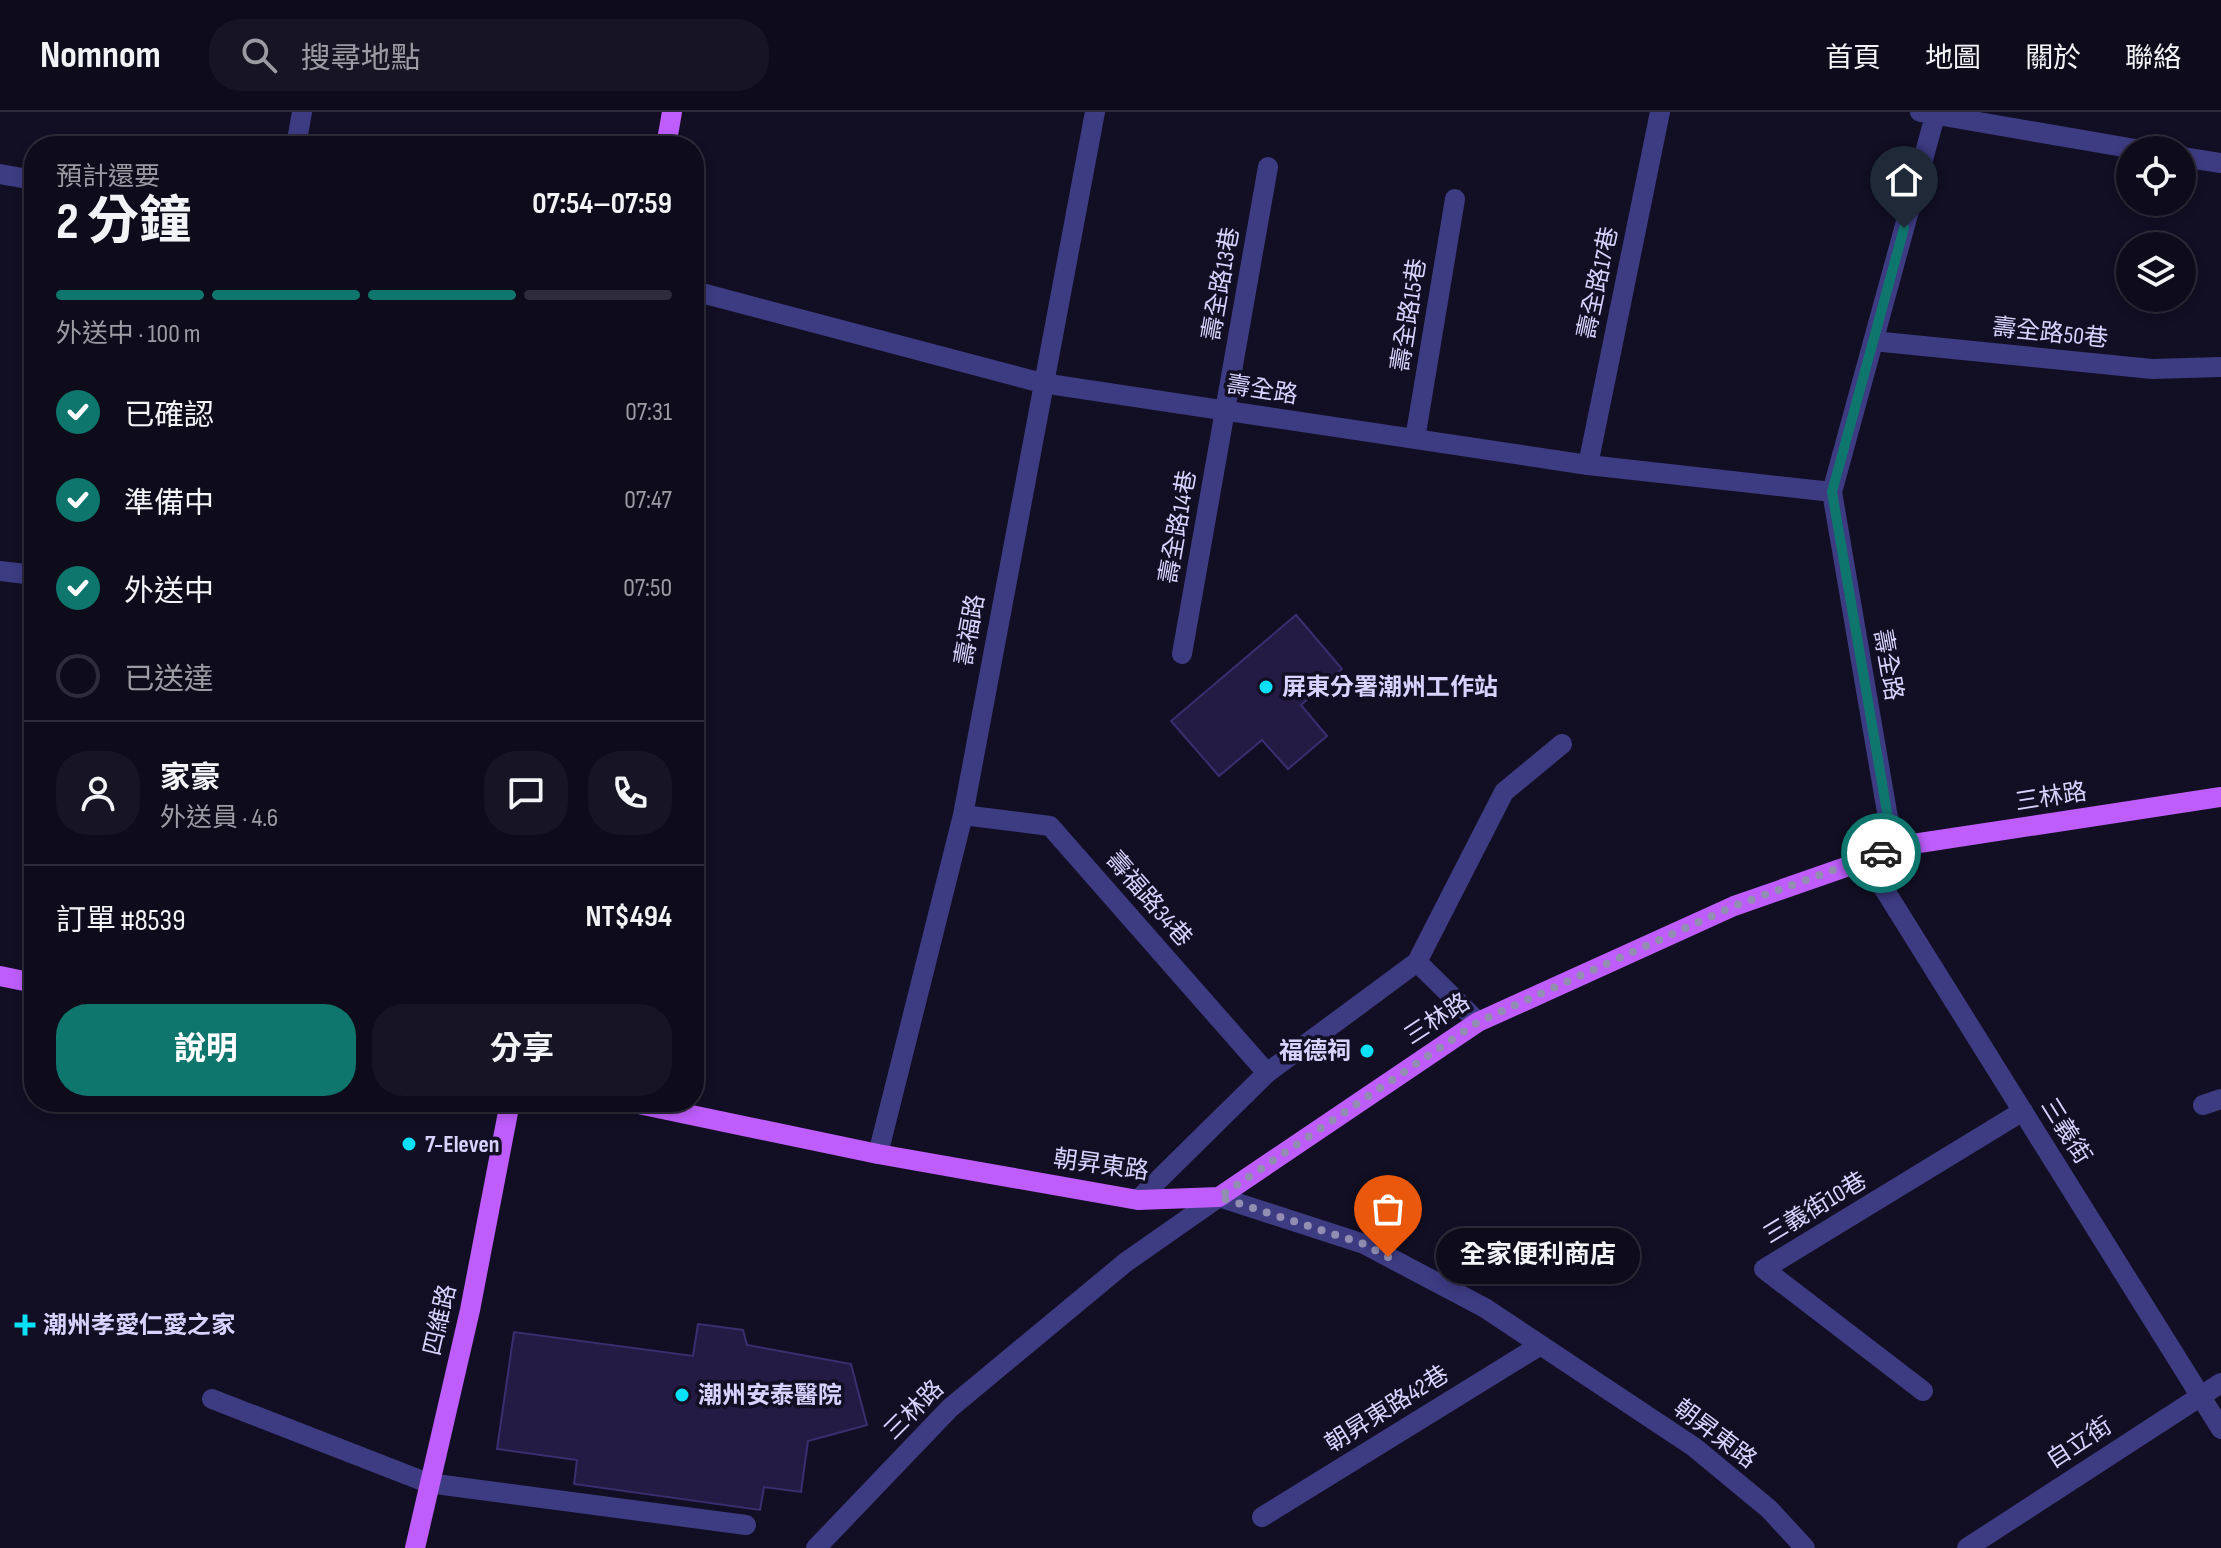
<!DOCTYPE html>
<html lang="zh-TW">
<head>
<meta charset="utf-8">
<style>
	:root { --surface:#0e0b1b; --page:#171424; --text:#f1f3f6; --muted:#9b9ba3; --line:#2e2b3a; --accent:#0f766e }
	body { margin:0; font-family:"Sofia Sans Condensed","Noto Sans TC",sans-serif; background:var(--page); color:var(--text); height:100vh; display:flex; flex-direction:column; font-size:30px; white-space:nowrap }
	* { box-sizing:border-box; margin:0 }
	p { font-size:26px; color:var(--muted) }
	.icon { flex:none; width:44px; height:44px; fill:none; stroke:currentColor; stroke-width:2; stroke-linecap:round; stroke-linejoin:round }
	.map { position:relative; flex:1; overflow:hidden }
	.drawer { position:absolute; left:24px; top:24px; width:680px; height:976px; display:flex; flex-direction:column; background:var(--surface); border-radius:32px; box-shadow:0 4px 12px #0003,0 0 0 2px var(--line) }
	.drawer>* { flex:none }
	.controls { position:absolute; left:2116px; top:24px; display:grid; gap:16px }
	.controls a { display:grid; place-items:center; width:80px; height:80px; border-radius:50%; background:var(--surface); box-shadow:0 4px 12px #0003,0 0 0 2px var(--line); font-size:40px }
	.pin { position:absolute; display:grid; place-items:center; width:68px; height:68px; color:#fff; margin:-82px -34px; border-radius:50% 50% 50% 0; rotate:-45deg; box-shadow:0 0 8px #0007 }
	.pin .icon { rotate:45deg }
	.courier { position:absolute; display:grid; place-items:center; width:80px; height:80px; margin:-40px; border:6px solid #0f766e; border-radius:50%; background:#fff; color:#222; box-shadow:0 2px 10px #0007 }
	.bubble { position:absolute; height:56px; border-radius:28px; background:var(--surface); box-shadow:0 4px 12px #0003,0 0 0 2px var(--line); font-size:26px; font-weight:700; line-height:56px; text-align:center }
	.head em { font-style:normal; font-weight:700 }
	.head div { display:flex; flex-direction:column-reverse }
	.head { display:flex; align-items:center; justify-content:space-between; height:136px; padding:0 32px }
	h1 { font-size:52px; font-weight:700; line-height:60px }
	.bar { display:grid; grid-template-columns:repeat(4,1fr); gap:12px 8px; align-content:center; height:96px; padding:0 32px }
	.bar i { height:10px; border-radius:6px; background:var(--line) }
	.bar .selected { background:var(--accent) }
	.bar p { grid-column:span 4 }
	.line { display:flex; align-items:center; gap:20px; padding:0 32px; border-top:2px solid var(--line) }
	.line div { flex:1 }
	.round { display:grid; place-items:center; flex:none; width:84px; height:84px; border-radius:32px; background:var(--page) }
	ol { padding:0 32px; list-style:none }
	li { display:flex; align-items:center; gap:24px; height:88px }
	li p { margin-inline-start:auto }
	li .icon { padding:8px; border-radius:50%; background:var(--accent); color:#fff; stroke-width:4 }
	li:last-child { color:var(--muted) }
	li i { width:44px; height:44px; border:4px solid var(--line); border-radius:50% }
	.action { display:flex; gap:16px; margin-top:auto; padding:16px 32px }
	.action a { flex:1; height:92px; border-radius:32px; background:var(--accent); color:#fff; font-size:32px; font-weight:700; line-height:92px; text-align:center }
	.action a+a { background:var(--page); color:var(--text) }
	header { display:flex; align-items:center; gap:48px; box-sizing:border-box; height:112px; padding:0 40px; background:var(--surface); border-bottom:2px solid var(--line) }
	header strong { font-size:38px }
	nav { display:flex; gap:44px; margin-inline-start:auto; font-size:28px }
	.search { width:560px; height:72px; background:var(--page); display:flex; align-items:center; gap:20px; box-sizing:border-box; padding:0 28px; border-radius:32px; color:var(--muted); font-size:30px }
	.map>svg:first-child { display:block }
	.building { fill:#231b44; stroke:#3a2e70; stroke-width:2 }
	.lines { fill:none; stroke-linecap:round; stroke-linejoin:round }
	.minor { stroke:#3d3b82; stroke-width:20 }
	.major { stroke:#be5dfb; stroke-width:20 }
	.done { stroke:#928eb2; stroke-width:8; stroke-dasharray:0 14.4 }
	.route { stroke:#0f766e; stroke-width:10 }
	.poi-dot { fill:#06e1f7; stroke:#120f24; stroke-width:3 }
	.labels { text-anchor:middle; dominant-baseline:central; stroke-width:7; stroke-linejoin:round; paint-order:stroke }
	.street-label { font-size:24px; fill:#d7d3fe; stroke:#120f24 }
	.poi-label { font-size:24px; font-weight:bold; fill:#d7d3fe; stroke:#120f24; text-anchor:start }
</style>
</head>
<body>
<header>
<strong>Nomnom</strong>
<div class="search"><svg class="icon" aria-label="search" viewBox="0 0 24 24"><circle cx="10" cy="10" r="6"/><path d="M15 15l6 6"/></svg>搜尋地點</div>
<nav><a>首頁</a><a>地圖</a><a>關於</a><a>聯絡</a></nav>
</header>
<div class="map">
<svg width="2221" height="1436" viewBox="0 0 2221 1436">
	<rect width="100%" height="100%" fill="#120f24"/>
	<path class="building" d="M1296,503L1342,557L1301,593L1327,624L1288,657L1262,628L1219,664L1171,609Z
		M698,1212L743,1218L747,1233L851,1252L867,1313L808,1329L801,1380L764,1375L760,1398L574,1372L577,1348L497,1337L514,1220L693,1244Z"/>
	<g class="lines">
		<path class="minor" d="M1920,0L2141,38
			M296,34L302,0
			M2182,45L2221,51
			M0,62L34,68
			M694,179L1042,271L1588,353L1832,380
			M1873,229L2152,257L2221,255
			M1415,327L1455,87
			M1588,353L1660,0
			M0,459L34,463
			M1182,542L1268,55
			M963,703L1050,714L1267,961
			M1893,735L1832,380L1936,0
			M1866,748L2221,1317
			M1417,850L1478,910
			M2203,993L2221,987
			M878,1042L963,703L1095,0
			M1138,1088L1267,961L1417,850L1504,680L1562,632
			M1923,1279L1764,1157L2023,999
			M212,1287L428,1371L746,1413
			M1262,1405L1539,1234
			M816,1436L950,1296L1126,1150L1219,1085L1364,1132L1485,1196L1694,1335L1769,1397L1805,1436
			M1967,1436L2221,1271"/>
		<path class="major" d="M666,34L672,0
			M0,864L34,871
			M629,990L878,1042L1138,1088L1219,1085L1478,910L1734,794L1866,748L1893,735L2221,685
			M415,1436L470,1198L510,990"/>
	</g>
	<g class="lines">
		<path class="done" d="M1388,1145L1364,1132L1219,1085L1478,910L1734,794L1881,741"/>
		<path class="route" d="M1881,741L1893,735L1832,380L1904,116"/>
	</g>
	<g class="poi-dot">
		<circle cx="1266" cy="575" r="8"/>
		<circle cx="1367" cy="939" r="8"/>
		<circle cx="409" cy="1032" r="8"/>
		<path d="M21 1201h8v8h8v8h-8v8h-8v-8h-8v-8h8z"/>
		<circle cx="682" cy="1283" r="8"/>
	</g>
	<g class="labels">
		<g class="street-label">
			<text transform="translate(1598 171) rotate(-78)">壽全路17巷</text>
			<text transform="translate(1221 172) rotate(-80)">壽全路13巷</text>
			<text transform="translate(1409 203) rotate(-81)">壽全路15巷</text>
			<text transform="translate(2050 221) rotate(6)">壽全路50巷</text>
			<text transform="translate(1262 278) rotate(9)">壽全路</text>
			<text transform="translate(1178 415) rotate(-80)">壽全路14巷</text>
			<text transform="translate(970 518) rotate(-80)">壽福路</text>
			<text transform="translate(1888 553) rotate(80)">壽全路</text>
			<text transform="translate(2051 685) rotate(-9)">三林路</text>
			<text transform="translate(1149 787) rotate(49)">壽福路34巷</text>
			<text transform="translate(1437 907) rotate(-33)">三林路</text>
			<text transform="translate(2066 1019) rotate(58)">三義街</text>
			<text transform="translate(1101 1053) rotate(8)">朝昇東路</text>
			<text transform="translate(1815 1096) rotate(-31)">三義街10巷</text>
			<text transform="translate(440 1208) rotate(-77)">四維路</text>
			<text transform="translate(1387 1297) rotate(-32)">朝昇東路42巷</text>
			<text transform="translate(914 1298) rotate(-45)">三林路</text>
			<text transform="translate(1715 1322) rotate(37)">朝昇東路</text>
			<text transform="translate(2079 1331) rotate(-33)">自立街</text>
		</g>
		<g class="poi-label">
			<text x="1282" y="575">屏東分署潮州工作站</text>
			<text x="1351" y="939" text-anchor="end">福德祠</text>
			<text x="425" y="1032">7-Eleven</text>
			<text x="43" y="1213">潮州孝愛仁愛之家</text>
			<text x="698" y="1283">潮州安泰醫院</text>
		</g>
	</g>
</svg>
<div class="controls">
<a><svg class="icon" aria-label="locate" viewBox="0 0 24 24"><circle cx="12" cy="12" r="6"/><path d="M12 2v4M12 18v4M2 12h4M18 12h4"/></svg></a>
<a><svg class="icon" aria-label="layers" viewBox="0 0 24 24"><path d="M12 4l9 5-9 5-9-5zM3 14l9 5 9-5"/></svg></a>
</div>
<div class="pin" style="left:1388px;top:1145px;background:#ea580c"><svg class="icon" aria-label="bag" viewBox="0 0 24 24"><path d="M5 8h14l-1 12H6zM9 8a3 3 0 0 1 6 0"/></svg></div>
<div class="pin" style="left:1904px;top:116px;background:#1f2937"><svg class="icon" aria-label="home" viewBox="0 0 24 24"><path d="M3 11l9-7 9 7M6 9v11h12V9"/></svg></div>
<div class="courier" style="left:1881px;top:741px"><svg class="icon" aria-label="car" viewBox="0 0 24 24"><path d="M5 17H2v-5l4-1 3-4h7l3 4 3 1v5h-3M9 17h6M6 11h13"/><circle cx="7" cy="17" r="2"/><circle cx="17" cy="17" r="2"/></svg></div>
<div class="bubble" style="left:1436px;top:1116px;width:204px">全家便利商店</div>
<section class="drawer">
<div class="head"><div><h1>2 分鐘</h1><p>預計還要</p></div><em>07:54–07:59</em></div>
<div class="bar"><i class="selected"></i><i class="selected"></i><i class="selected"></i><i></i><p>外送中 · 100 m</p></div>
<ol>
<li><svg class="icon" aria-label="check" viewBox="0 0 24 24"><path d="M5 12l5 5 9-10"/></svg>已確認<p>07:31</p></li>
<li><svg class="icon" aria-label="check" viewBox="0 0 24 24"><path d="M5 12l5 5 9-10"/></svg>準備中<p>07:47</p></li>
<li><svg class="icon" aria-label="check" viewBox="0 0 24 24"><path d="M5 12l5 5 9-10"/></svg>外送中<p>07:50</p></li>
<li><i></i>已送達</li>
</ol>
<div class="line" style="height:144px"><a class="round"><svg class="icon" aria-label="person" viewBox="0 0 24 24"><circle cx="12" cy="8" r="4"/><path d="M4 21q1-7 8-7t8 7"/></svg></a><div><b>家豪</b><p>外送員 · 4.6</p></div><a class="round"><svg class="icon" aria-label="chat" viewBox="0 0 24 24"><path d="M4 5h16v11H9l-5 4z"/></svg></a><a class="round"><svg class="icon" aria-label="phone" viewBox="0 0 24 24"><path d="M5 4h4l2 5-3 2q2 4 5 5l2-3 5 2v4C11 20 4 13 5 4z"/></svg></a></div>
<div class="line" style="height:104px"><div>訂單 #8539</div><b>NT$494</b></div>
<div class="action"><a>說明</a><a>分享</a></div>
</section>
</div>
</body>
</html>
